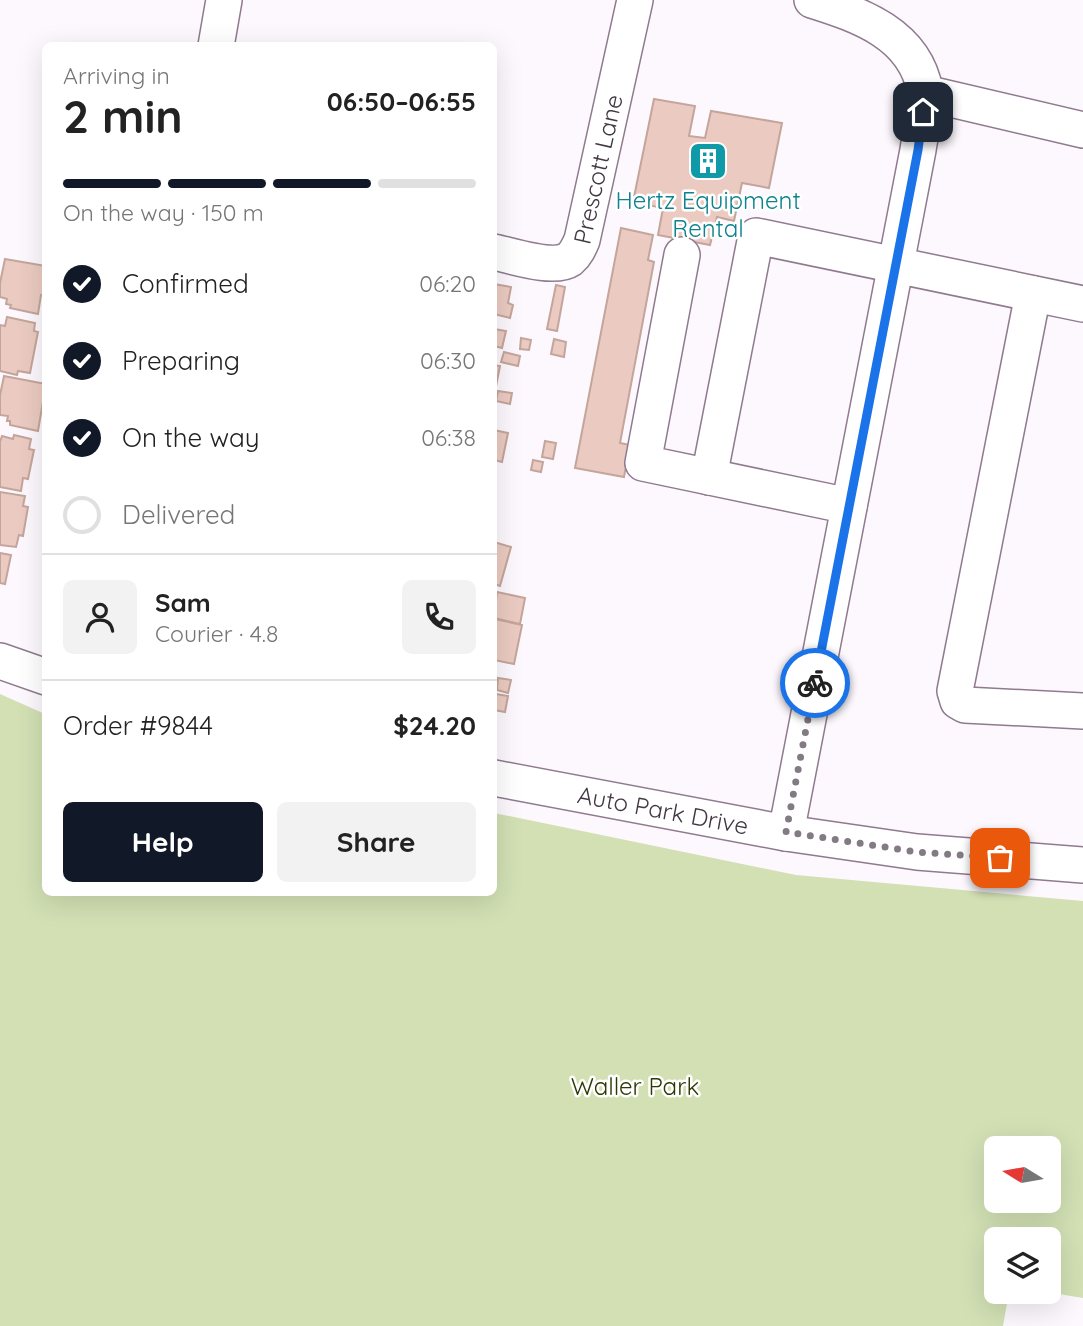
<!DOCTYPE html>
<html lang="en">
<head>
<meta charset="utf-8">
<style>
	:root { --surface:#fff; --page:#f2f2f2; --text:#222; --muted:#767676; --line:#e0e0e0; --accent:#111827 }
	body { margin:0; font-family:Quicksand,sans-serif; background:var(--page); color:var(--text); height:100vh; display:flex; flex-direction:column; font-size:26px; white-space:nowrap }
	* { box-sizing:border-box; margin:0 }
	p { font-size:23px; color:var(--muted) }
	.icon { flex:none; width:38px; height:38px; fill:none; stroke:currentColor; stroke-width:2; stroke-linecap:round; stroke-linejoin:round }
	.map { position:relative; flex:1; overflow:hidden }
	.panel { position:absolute; left:42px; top:42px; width:455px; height:854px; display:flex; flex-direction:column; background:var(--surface); border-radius:10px; box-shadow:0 7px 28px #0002 }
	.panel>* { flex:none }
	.needle { width:46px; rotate:281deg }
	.controls { position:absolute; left:984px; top:1136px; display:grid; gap:14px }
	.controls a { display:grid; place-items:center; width:77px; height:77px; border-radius:10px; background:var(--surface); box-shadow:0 7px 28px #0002; font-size:35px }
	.pin { position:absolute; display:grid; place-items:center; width:60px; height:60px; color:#fff; margin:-30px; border-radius:14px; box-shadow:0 4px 10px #0006 }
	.courier { position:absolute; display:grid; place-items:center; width:70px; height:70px; margin:-35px; border:5px solid #1a73e8; border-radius:50%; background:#fff; color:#222; box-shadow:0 2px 9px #0007 }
	.headline em { font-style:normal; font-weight:700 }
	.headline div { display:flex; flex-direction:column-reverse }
	.headline { display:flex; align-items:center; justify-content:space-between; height:119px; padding:0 21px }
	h1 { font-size:46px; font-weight:700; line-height:52px }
	.bar { display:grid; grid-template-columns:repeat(4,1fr); gap:10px 7px; align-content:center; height:84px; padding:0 21px }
	.bar i { height:9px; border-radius:5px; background:var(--line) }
	.bar .active { background:var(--accent) }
	.bar p { grid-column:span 4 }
	.line { display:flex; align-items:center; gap:18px; padding:0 21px; border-top:2px solid var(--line) }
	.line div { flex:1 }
	.round { display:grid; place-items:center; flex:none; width:74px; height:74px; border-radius:10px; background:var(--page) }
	ol { padding:0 21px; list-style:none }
	li { display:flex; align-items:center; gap:21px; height:77px }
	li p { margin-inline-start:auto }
	li .icon { padding:7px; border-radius:50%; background:var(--accent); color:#fff; stroke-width:4 }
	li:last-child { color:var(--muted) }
	li i { width:38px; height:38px; border:4px solid var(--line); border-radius:50% }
	.primary-button { display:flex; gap:14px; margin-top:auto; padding:14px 21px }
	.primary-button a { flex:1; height:80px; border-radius:10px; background:var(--accent); color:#fff; font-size:28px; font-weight:700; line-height:80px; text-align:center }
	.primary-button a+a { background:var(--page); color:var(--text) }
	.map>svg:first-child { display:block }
	.green { fill:#d2e0b4; fill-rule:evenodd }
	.building { fill:#ebcbc1; stroke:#c4a59b; stroke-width:2 }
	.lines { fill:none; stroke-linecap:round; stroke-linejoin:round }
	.minor-casing { stroke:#8f7a8f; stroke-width:38 }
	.minor { stroke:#fff; stroke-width:35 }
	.done { stroke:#837b83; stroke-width:7; stroke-dasharray:0 12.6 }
	.route { stroke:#1a73e8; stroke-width:9 }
	.labels { text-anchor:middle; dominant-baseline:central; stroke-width:5; stroke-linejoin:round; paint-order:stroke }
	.street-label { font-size:24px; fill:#413841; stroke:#fff }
	.culture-label { font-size:24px; fill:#0d838f; stroke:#fff }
	.park-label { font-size:24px; fill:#2d3804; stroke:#fff }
</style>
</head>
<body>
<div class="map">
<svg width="1083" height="1326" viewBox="0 0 1083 1326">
	<rect width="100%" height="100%" fill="#fdf8fd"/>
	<path class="green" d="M0,694L45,714L46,892H494V813L796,875L1083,901V1298L1046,1292H1048V1239H996V1292H1009L1003,1326H0ZM996,1148H1048V1200H996Z"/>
	<path class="building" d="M654,99L695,106L689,136L705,138L711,111L782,123L769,188L742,183L734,221L717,217L710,245L658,235L663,208L633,202Z
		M621,228L653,235L648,260L654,262L620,443L630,445L624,477L575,468Z
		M5,259L46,266V296L41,295L38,314L10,308L11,305L6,304L7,299L0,297V283Z
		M494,284L511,287L508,303L513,305L510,318L494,314Z
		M556,285L565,287L557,331L547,329Z
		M7,317L35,323L34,331L38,332L30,373L18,371L17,375L0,371V325L5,326Z
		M494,329L506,331L502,348L494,346Z
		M521,338L531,340L529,350L520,349Z
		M554,339L566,342L564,357L551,354Z
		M504,352L520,356L518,366L501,362Z
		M494,365L500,366L494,396Z
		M4,376L46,384L38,431L10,425V421H7L8,416L0,415V395Z
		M498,391L512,393L510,404L496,401Z
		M494,430L508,433L502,462L494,460Z
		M14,435L31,439L29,449L34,450L28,479L23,478L21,491L0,487V442L2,436L13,439Z
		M545,441L556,443L553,459L542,457Z
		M533,460L543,462L541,472L531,470Z
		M0,492L25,496L23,506L28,507L23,536L19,535L16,547L0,545Z
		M494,542L511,547L500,586L494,584Z
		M0,553L11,555L5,584L0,583Z
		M497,592L525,598L520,624L494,618Z
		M495,619L522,625L514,664L494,660Z
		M498,678L511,680L508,693L497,690Z
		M496,694L508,696L505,712L494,710Z"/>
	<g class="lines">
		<defs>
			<g id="minor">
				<path d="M216,46L224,0"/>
				<path d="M925,93L1083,130"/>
				<path id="s1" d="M494,252C513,256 554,270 570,259C576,254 579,247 582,240L635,0"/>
				<path d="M682,255L643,463L849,506"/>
				<path d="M1033,294L955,691L958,701L965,705L1083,711"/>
				<path d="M709,477L756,236L1083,304"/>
				<path d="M0,661L46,677"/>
				<path id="s2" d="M494,778L786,833L917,852L1083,865"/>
				<path d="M786,833L918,150C920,134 928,106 925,91C915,34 860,15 812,0"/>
			</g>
		</defs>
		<use href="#minor" class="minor-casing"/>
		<use href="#minor" class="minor"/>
	</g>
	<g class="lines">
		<path class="done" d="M815,683L786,832L917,852L1000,858"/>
		<path class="route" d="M815,683L918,150L923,112"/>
	</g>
	<defs>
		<symbol id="building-square" viewBox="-11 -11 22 22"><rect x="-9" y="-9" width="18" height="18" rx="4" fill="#0f9aa8" stroke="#fff"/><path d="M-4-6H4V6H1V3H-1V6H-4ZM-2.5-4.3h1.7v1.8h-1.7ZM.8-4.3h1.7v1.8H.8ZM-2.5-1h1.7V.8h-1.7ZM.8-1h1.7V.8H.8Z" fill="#fff"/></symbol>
	</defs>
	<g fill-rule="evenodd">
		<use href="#building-square" x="686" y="139" width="44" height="44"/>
	</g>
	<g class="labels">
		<g class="street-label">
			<text stroke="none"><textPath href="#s1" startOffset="173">Prescott Lane</textPath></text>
			<text stroke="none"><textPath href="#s2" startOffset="172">Auto Park Drive</textPath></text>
		</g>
		<g class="culture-label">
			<text x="708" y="200">Hertz Equipment<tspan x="708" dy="28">Rental</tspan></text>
		</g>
		<g class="park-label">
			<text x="635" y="1086">Waller Park</text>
		</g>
	</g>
</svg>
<div class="controls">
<a><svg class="needle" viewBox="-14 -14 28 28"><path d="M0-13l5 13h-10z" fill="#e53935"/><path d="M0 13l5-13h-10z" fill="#767676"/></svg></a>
<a><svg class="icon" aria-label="layers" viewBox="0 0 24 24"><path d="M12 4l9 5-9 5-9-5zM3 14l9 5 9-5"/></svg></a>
</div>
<div class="pin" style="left:1000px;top:858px;background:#ea580c"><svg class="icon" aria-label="bag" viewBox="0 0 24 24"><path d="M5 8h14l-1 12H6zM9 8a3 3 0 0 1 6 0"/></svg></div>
<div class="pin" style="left:923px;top:112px;background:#1f2937"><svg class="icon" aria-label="home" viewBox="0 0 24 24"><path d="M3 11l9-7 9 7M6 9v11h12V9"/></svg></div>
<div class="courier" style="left:815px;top:683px"><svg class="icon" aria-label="bike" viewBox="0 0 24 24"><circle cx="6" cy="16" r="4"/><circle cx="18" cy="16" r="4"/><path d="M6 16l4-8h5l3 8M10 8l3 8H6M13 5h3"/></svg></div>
<section class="panel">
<div class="headline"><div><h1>2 min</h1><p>Arriving in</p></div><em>06:50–06:55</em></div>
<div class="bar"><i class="active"></i><i class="active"></i><i class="active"></i><i></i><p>On the way · 150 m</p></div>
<ol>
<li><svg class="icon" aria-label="check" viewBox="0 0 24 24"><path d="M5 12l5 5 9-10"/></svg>Confirmed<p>06:20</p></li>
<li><svg class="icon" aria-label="check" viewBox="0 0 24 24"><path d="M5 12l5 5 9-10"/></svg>Preparing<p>06:30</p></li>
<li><svg class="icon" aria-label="check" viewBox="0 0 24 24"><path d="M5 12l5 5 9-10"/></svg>On the way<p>06:38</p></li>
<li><i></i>Delivered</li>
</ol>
<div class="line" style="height:126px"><a class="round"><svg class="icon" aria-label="person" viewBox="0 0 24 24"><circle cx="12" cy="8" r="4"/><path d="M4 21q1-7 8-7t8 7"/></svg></a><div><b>Sam</b><p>Courier · 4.8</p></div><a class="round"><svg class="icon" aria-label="phone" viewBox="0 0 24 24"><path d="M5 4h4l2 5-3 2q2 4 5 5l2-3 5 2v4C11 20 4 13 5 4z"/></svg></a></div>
<div class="line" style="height:91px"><div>Order #9844</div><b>$24.20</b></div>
<div class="primary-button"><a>Help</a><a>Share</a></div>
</section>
</div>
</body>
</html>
